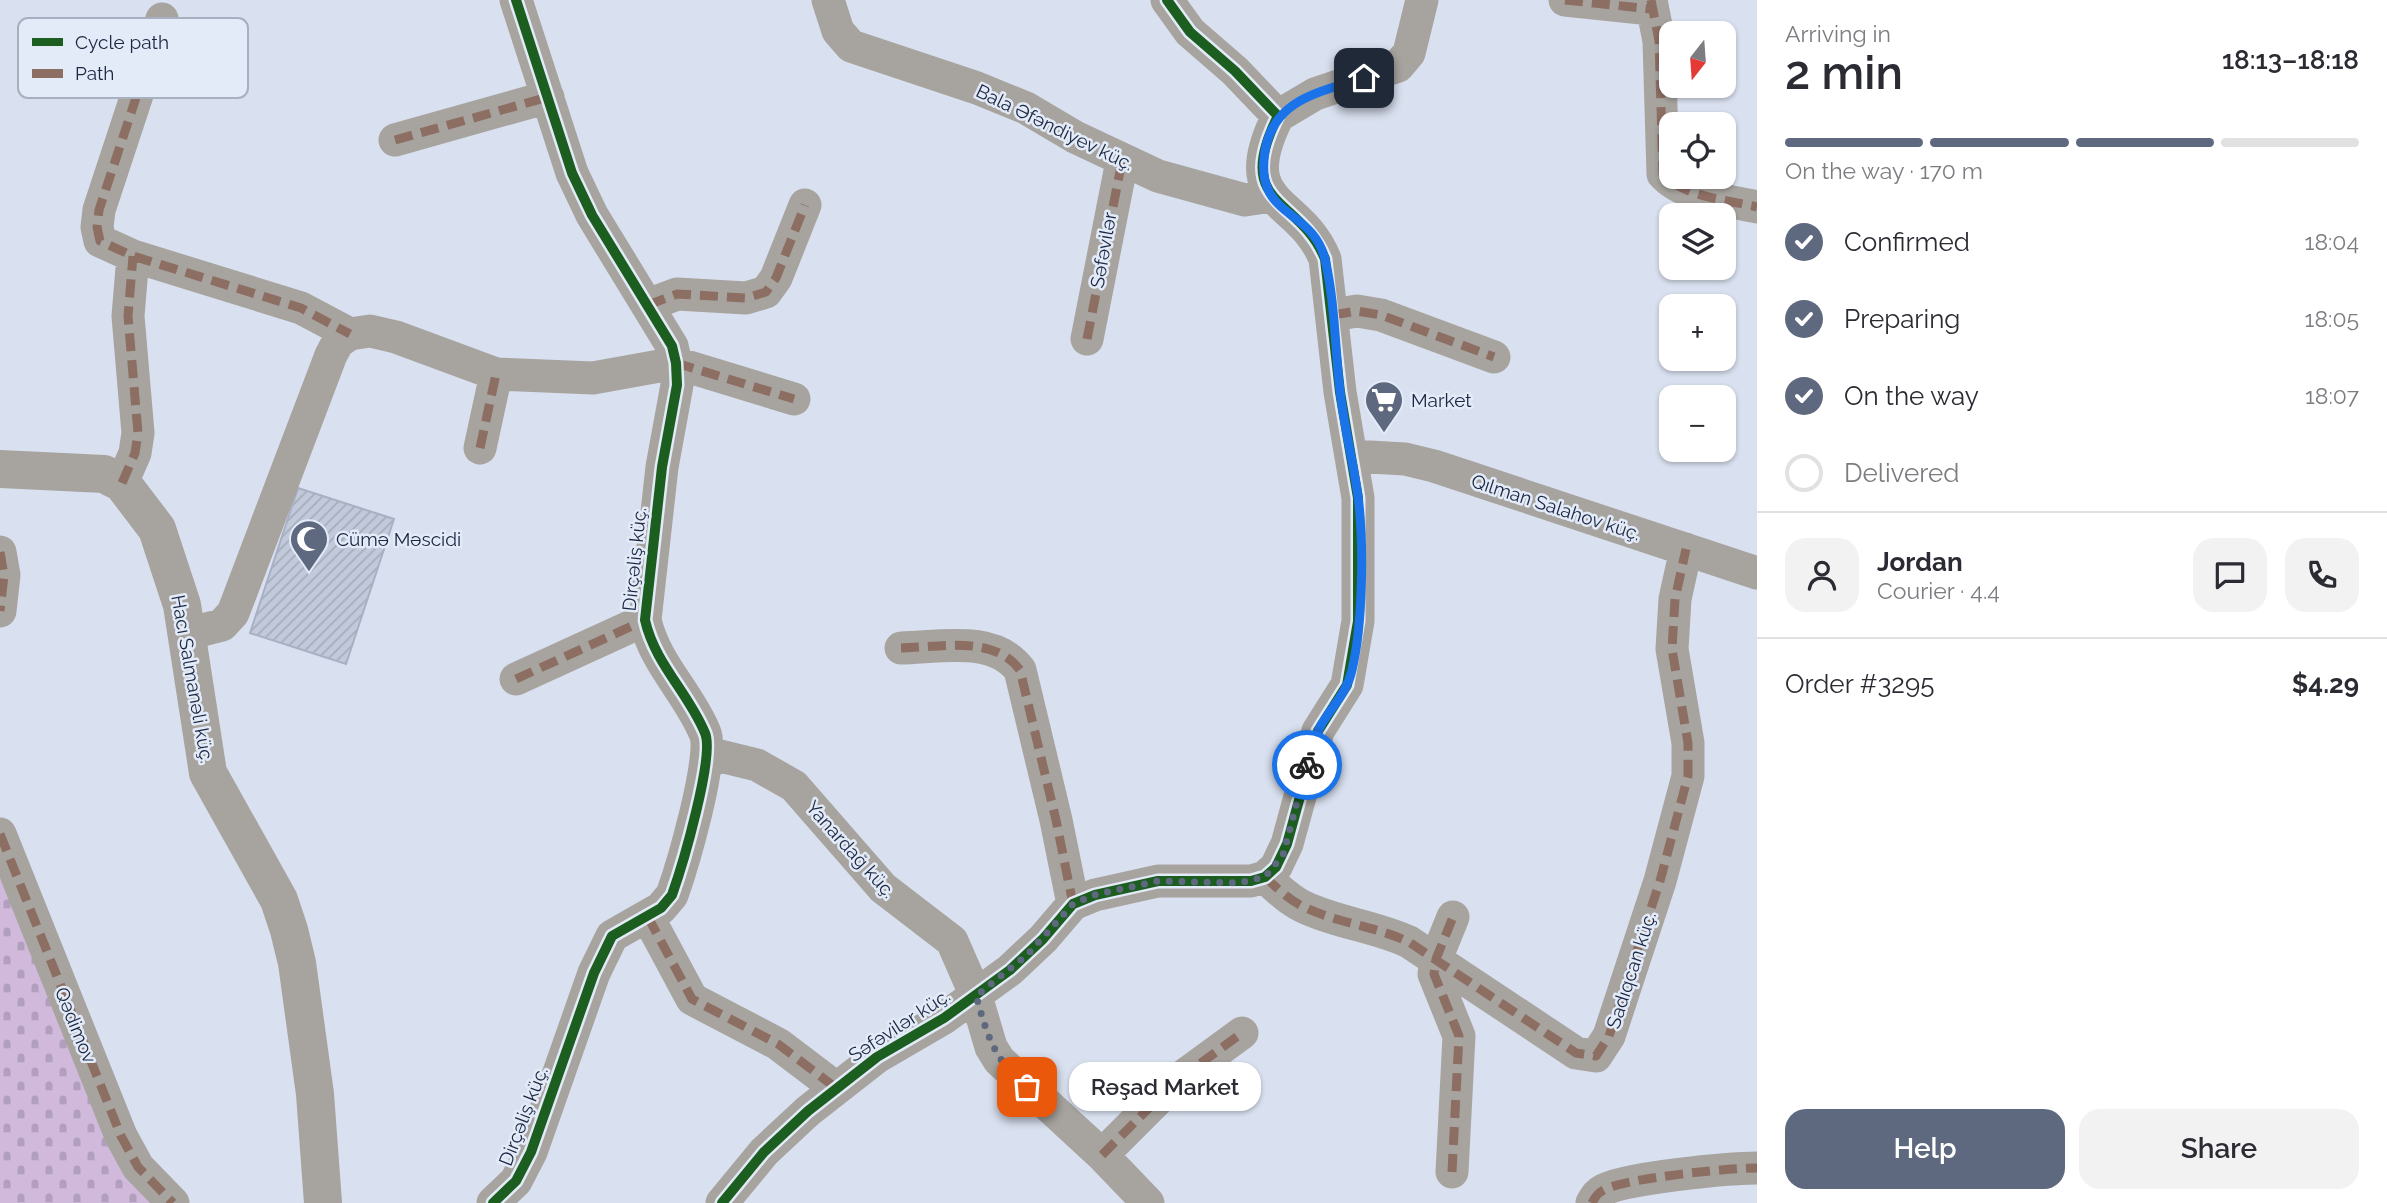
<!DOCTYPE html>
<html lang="en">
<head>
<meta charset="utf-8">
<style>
	:root { --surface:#fff; --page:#f2f2f3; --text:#2b2b33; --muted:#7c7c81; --line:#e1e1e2; --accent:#5e687e }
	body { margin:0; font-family:Raleway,sans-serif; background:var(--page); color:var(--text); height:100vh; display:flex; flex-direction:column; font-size:26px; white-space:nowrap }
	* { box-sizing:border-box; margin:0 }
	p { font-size:23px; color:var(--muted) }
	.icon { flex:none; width:38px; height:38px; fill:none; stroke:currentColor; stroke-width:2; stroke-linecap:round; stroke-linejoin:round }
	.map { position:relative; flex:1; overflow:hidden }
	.drawer { display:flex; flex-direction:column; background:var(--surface); width:630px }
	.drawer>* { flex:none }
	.needle { width:46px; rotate:197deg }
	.tools { position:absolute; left:1659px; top:21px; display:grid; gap:14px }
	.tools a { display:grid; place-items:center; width:77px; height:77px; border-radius:14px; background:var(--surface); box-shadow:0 2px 5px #0004; font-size:35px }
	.pin { position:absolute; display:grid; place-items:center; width:60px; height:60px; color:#fff; margin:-30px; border-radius:14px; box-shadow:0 4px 10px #0006 }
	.courier { position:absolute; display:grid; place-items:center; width:70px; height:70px; margin:-35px; border:5px solid #1a73e8; border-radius:50%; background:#fff; color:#222; box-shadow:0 2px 9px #0007 }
	.bubble { position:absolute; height:49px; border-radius:21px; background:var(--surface); box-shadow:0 2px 5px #0004; font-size:23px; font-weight:600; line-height:49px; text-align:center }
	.overview em { font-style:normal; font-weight:600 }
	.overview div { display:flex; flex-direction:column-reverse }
	.overview { display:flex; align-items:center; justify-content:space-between; height:119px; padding:0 28px }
	h1 { font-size:46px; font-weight:600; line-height:52px }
	.bar { display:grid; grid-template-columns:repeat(4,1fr); gap:10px 7px; align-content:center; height:84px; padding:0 28px }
	.bar i { height:9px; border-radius:5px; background:var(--line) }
	.bar .on { background:var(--accent) }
	.bar p { grid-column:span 4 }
	.line { display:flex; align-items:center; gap:18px; padding:0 28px; border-top:2px solid var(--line) }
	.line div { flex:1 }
	.round { display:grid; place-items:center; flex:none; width:74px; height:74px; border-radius:21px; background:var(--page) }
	ol { padding:0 28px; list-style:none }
	li { display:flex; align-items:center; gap:21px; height:77px }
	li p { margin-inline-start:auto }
	li .icon { padding:7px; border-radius:50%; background:var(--accent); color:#fff; stroke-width:4 }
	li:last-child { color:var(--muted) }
	li i { width:38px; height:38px; border:4px solid var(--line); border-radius:50% }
	.button { display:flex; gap:14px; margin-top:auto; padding:14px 28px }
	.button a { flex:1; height:80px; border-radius:21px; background:var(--accent); color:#fff; font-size:28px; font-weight:600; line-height:80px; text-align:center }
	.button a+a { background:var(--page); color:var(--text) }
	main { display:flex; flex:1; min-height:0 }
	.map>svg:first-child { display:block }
	.cemetery { fill:url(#cemetery-stones) }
	.building { fill:url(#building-hatch); stroke:#a8b0c4; stroke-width:2 }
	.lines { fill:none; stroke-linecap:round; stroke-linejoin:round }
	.minor { stroke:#a7a49f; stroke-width:33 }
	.tertiary { stroke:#a7a49f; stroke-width:38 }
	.quiet { stroke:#8d6e63; stroke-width:9; stroke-dasharray:18 9; stroke-linecap:butt }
	.cycleway-casing { stroke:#e3eaf8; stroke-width:15 }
	.cycleway { stroke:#1b5e20; stroke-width:10 }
	.done { stroke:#5e687e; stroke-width:7; stroke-dasharray:0 12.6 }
	.route { stroke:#1a73e8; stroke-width:9 }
	.labels { text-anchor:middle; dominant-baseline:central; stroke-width:5; stroke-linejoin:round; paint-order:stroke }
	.street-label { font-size:19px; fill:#1b2741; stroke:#e3eaf8 }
	.poi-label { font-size:19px; fill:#1b2741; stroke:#e3eaf8; text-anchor:start }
	.key { fill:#e3eaf8; stroke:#a7b0c1; stroke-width:2 }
	.key-label { font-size:19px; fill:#1b2741 }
</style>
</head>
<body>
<main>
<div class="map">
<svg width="1757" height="1203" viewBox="0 0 1757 1203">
	<defs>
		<pattern id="cemetery-stones" width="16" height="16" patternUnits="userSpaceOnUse" patternTransform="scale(1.75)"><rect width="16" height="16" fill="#d0b9db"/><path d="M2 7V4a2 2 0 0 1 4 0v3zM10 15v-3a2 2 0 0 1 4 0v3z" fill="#b29fbd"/></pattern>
		<pattern id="building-hatch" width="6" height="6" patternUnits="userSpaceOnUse" patternTransform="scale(1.75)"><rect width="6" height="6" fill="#c1c9db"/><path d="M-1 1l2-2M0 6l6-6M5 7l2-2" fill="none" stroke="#a5adbd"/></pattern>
	</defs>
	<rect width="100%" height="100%" fill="#d9e0ef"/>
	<path class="cemetery" d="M0,878L154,1203H0Z"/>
	<path class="building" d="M298,488L394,519L346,664L250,633Z"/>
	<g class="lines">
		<path class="minor" d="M828,0L838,31L851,46L977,88L1026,108L1075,137L1158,176L1245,200L1270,196
			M1565,0L1651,9
			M1651,0L1659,41L1663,174C1683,197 1728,200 1757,207
			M162,19L99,210L97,227L100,241L133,256L301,308L350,334
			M1278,116L1315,94L1398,66L1409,53L1422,0
			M395,140L548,97
			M648,305L677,294L746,298L766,292L776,278L805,205
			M1333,315L1357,311L1381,315L1494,357
			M1087,339L1122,161
			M480,448L496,374
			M1352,456L1405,459L1434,466L1757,573
			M122,483L135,453L138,433L128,316L133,256
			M0,552L4,575L0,611
			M187,634L222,625L233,613L331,355L338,342L350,334L370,331L396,337L496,374L593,378L676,363L794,399
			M901,648C941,647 994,635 1020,670L1056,820L1073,904
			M516,679L645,620
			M708,753L757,765L794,786L883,888L952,941L976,996L991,1047L999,1060L1102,1155L1148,1203
			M0,834L121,1136L138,1167L173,1203
			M1265,877C1277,888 1289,900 1304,907C1337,923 1375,926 1409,942L1576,1053L1596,1056L1609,1036L1660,881L1688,776V743L1672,649L1675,599L1686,549
			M648,917L692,999L778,1044L836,1088
			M1102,1155L1175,1082L1242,1033
			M1452,1172L1459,1036L1434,974L1436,959L1453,917
			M493,1203L516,1181L531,1152L594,973L612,936L661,908L672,895C682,867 715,756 705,733C688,692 655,664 645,620L662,467L677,385L676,363L672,346L592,215L572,173L516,0
			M722,1203L764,1152L808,1111L877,1057L944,1018L1010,970L1043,939L1073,904L1095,895L1158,881H1251L1265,877L1276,867L1287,844L1318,731L1347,685L1358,621V498L1340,392L1325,259C1300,196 1232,208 1278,116L1235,71L1190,32L1167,0
			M1592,1203C1594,1199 1598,1193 1602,1191C1621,1178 1731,1168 1757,1168"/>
		<path class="tertiary" d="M0,469L104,474L122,483L157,529L182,605L208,773L279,900L289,930L297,963L315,1094L323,1203"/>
		<path class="quiet" d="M1565,0L1651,9
			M1651,0L1659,41L1663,174C1683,197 1728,200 1757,207
			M162,19L99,210L97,227L100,241L133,256L301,308L350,334
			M395,140L548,97
			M648,305L677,294L746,298L766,292L776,278L805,205
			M1333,315L1357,311L1381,315L1494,357
			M1087,339L1122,161
			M676,363L794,399
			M480,448L496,374
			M122,483L135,453L138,433L128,316L133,256
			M0,552L4,575L0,611
			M901,648C941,647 994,635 1020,670L1056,820L1073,904
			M516,679L645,620
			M0,834L121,1136L138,1167L173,1203
			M1265,877C1277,888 1289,900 1304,907C1337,923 1375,926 1409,942L1576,1053L1596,1056L1609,1036L1660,881L1688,776V743L1672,649L1675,599L1686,549
			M648,917L692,999L778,1044L836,1088
			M1102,1155L1175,1082L1242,1033
			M1452,1172L1459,1036L1434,974L1436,959L1453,917
			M1592,1203C1594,1199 1598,1193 1602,1191C1621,1178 1731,1168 1757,1168"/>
		<defs>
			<path id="cycleway" d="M493,1203L516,1181L531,1152L594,973L612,936L661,908L672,895C682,867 715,756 705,733C688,692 655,664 645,620L662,467L677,385L676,363L672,346L592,215L572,173L516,0
				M722,1203L764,1152L808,1111L877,1057L944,1018L1010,970L1043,939L1073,904L1095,895L1158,881H1251L1265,877L1276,867L1287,844L1318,731L1347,685L1358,621V498L1340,392L1325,259C1300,196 1232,208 1278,116L1235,71L1190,32L1167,0"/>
		</defs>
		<use href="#cycleway" class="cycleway-casing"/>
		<use href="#cycleway" class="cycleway"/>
	</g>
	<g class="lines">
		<path class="done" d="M1027,1087C993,1058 988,1037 976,996L1027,955L1073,904L1094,895L1158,881L1238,883L1265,877L1283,855L1307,765"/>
		<path class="route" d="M1307,765C1311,751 1315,737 1321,725C1332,706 1347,693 1352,670C1363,624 1364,543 1358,496C1353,461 1344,426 1340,391C1335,348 1335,302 1325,259C1312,207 1254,219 1265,151C1274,98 1321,92 1364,78"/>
	</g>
	<defs>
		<symbol id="supermarket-pin" viewBox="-11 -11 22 30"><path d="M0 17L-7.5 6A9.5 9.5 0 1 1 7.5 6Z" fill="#5e687e" stroke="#e3eaf8"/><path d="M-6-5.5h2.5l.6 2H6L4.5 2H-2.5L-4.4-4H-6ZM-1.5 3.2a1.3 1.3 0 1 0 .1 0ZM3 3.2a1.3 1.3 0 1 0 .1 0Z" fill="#fff"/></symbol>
		<symbol id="mosque-pin" viewBox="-11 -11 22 30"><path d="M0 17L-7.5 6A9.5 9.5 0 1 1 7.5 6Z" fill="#5e687e" stroke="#e3eaf8"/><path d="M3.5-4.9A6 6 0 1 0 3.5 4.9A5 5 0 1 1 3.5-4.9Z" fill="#fff"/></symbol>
	</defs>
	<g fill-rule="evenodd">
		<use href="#supermarket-pin" x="1362" y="378" width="44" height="60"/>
		<use href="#mosque-pin" x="287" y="517" width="44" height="60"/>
	</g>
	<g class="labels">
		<g class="street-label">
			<text transform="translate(1055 127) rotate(26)">Bala Əfəndiyev küç.</text>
			<text transform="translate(1103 250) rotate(-80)">Səfəvilər</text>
			<text transform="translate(1556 507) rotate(18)">Qılman Salahov küç.</text>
			<text transform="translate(634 559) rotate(-84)">Dirçəliş küç.</text>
			<text transform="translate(193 679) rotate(80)">Hacı Salmanəli küç.</text>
			<text transform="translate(851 849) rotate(48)">Yanardağ küç.</text>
			<text transform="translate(1631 970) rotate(-72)">Sadıqcan küç.</text>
			<text transform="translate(76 1025) rotate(68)">Qədimov</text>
			<text transform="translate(899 1025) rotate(-33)">Səfəvilər küç.</text>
			<text transform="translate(523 1116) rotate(-69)">Dirçəliş küç.</text>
		</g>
		<g class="poi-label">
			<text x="1411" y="400">Market</text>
			<text x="336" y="539">Cümə Məscidi</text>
		</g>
	</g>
	<rect x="18" y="18" width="230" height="80" rx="10" class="key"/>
	<rect x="32" y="38" width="31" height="8" fill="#1b5e20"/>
	<rect x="32" y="69" width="31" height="9" fill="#8d6e63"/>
	<g class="key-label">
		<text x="75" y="49">Cycle path</text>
		<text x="75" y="80">Path</text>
	</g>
</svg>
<div class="tools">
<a><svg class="needle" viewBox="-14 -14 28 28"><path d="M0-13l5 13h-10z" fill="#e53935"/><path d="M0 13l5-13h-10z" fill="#7c7c81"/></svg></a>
<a><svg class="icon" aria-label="locate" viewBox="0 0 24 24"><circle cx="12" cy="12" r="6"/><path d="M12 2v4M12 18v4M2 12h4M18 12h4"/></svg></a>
<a><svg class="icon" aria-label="layers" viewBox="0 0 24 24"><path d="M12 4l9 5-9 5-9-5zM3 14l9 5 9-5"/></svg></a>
<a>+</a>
<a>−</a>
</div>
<div class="pin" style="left:1027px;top:1087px;background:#ea580c"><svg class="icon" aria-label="bag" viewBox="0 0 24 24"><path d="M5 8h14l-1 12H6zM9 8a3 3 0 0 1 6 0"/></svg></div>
<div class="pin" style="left:1364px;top:78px;background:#1f2937"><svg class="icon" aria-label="home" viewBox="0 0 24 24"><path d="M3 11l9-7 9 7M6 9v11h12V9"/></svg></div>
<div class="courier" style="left:1307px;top:765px"><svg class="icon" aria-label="bike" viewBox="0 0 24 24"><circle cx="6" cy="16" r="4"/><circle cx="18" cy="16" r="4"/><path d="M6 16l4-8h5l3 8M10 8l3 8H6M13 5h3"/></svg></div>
<div class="bubble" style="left:1069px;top:1062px;width:192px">Rəşad Market</div>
</div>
<section class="drawer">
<div class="overview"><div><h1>2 min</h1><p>Arriving in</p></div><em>18:13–18:18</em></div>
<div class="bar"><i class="on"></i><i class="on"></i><i class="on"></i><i></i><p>On the way · 170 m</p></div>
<ol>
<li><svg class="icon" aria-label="check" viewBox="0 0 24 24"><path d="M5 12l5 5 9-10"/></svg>Confirmed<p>18:04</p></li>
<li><svg class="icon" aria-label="check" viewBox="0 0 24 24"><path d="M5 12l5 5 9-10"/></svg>Preparing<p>18:05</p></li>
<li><svg class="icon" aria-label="check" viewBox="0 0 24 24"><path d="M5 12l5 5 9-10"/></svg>On the way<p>18:07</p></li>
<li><i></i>Delivered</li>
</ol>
<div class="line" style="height:126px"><a class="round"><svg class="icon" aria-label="person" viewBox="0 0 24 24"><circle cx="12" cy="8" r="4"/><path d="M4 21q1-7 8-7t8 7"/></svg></a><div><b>Jordan</b><p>Courier · 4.4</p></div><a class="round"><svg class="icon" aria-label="chat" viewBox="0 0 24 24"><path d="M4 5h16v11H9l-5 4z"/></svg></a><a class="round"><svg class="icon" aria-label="phone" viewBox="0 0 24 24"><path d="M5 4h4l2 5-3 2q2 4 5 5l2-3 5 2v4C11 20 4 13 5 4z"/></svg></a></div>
<div class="line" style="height:91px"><div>Order #3295</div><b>$4.29</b></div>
<div class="button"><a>Help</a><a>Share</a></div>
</section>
</main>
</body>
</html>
